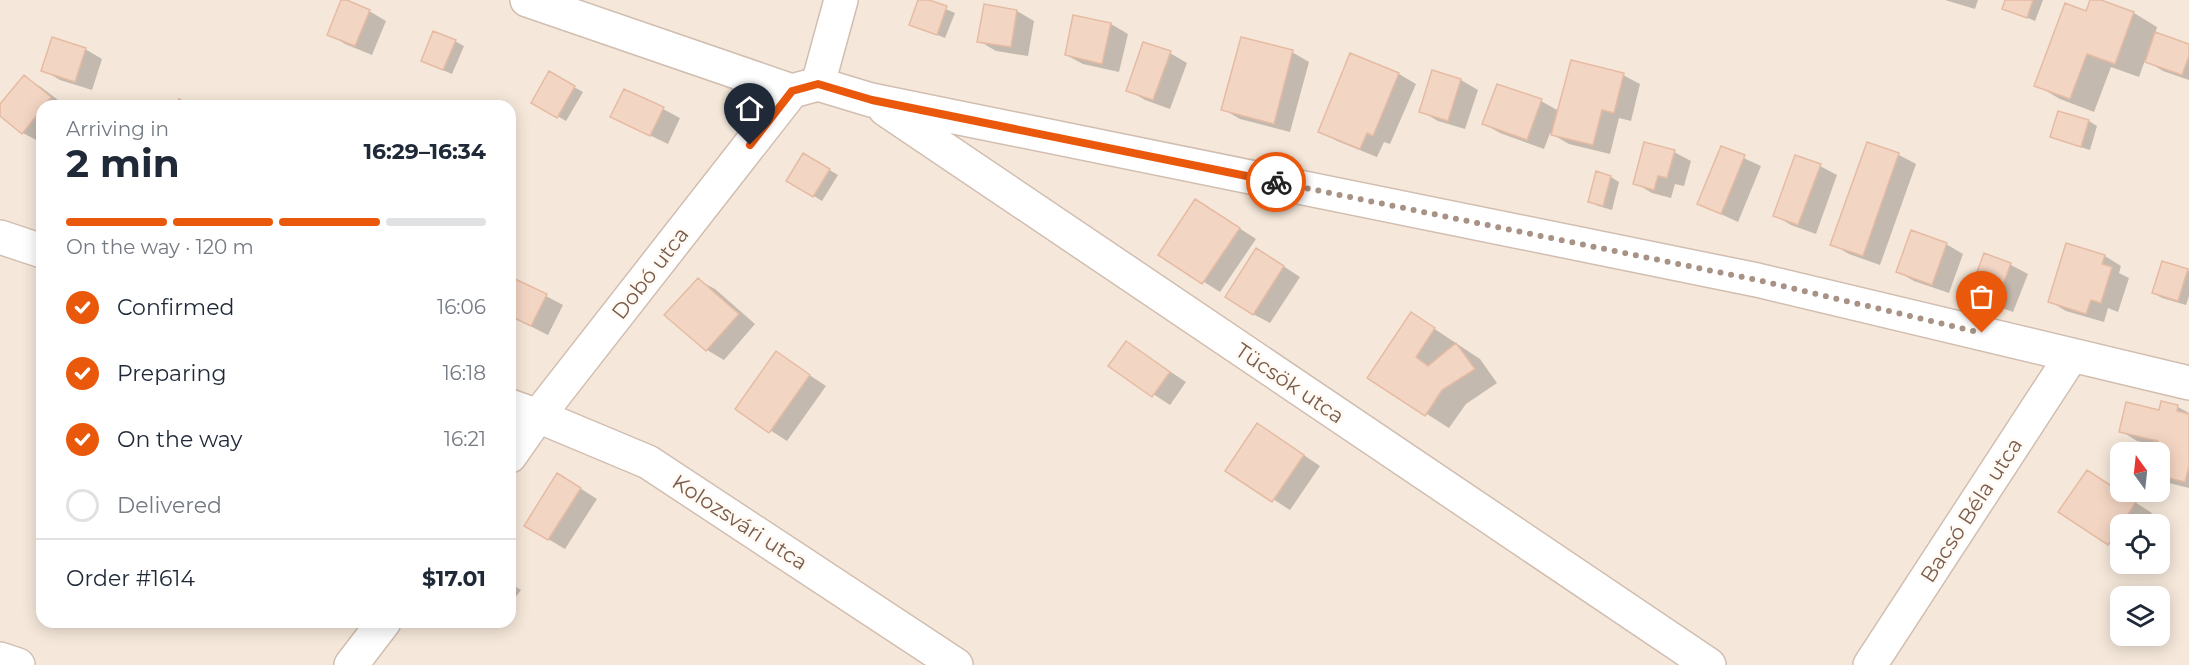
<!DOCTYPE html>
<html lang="en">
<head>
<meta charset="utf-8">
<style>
	:root { --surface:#fff; --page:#f2f2f3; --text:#1f2937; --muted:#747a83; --line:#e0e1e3; --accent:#ea580c }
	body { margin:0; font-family:Montserrat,sans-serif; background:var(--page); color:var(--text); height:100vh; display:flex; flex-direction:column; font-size:22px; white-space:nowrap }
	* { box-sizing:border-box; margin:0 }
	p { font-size:20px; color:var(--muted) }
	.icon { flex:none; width:33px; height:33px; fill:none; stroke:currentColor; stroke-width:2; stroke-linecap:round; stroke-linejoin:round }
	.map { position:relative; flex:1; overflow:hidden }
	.sheet { position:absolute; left:36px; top:100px; width:480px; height:528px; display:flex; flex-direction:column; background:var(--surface); border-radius:18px; box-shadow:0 3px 15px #0003 }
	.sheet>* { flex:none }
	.needle { width:39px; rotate:345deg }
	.fabs { position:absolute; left:2110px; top:442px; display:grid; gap:12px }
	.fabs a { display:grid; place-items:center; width:60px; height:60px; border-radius:12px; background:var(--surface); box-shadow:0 3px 15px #0003; font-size:30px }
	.pin { position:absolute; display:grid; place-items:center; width:51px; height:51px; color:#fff; margin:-62px -26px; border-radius:50% 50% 50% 0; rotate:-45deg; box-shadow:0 0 6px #0007 }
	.pin .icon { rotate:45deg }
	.courier { position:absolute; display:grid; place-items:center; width:60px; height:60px; margin:-30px; border:4px solid #ea580c; border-radius:50%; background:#fff; color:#222; box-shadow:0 2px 8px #0007 }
	.head em { font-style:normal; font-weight:700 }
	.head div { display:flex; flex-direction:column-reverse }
	.head { display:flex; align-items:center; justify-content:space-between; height:102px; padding:0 30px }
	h1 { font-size:39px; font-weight:700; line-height:45px }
	.bar { display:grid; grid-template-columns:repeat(4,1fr); gap:9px 6px; align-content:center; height:72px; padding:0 30px }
	.bar i { height:8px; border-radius:4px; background:var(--line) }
	.bar .on { background:var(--accent) }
	.bar p { grid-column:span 4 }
	.line { display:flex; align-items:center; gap:15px; padding:0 30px; border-top:2px solid var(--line) }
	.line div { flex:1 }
	ol { padding:0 30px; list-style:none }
	li { display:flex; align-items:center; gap:18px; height:66px }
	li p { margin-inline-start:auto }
	li .icon { padding:6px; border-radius:50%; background:var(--accent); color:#fff; stroke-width:4 }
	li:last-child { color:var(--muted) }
	li i { width:33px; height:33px; border:3px solid var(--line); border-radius:50% }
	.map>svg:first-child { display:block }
	.residential { fill:#f5e8da; fill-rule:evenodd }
	.shadow { fill:#0003 }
	.building { fill:#f3d5c3; stroke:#e6bba3; stroke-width:1.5 }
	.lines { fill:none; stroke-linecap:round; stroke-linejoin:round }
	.minor-casing { stroke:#d1beb0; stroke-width:36 }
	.minor { stroke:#fff; stroke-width:33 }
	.done { stroke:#a89285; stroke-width:6; stroke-dasharray:0 10.8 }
	.route { stroke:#ea580c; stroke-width:8 }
	.labels { text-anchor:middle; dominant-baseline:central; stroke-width:5; stroke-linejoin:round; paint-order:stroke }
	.street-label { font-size:21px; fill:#7a5c4d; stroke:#fffaf3 }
</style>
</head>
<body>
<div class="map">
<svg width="2189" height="665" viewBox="0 0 2189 665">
	<rect width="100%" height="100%" fill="#fdf6ec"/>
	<path class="residential" d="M0,0H2189V665H0ZM42,106H510V622H42ZM2121,453H2160V492H2121ZM2121,525H2160V564H2121ZM2121,597H2160V636H2121Z"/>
	<path class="shadow" d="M919,0H925L955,13L945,38L911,24Z
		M1945,0H1978L1975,9Z
		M2007,0H2043L2035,21L2004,8Z
		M2092,0H2097L2134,13L2157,27L2155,34L2189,46V80L2163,71L2145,60L2139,77L2111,67L2094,112L2060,99L2036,85L2087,13Z
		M369,11L386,21L372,55L345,44L329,34Z
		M1017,11L1034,21L1028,56L996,51L979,41Z
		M1074,17L1111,24L1128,34L1119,72L1083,64L1066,55Z
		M455,41L464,46L452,74L431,65Z
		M85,49L102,59L92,90L60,80L43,70Z
		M1292,52L1309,62L1290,132L1240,119L1223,109Z
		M1170,53L1187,63L1170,109L1145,100L1128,90Z
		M1351,55L1399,74L1416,84L1390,144L1384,142L1377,157L1337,141L1320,131Z
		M549,73L583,92L566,121L533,102Z
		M1623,75L1640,84L1631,121L1619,118L1610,154L1569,144L1550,133L1544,149L1500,133L1484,124L1541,101L1559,111Z
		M24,77L41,87L66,106H42V139L40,142L23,133L0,114V107Z
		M1461,80L1478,90L1465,129L1438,121L1421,111Z
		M663,109L680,118L668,144L612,117Z
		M2089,121L2097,126L2090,150L2061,141L2052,137Z
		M1868,143L1899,155L1916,164L1880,265L1849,254L1832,244Z
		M1722,148L1761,166L1738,222L1699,204Z
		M1674,152L1691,161L1684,186L1675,184L1671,198L1652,193L1635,183Z
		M804,155L838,175L822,201L788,180Z
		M1796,157L1820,166L1837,175L1816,234L1791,225L1774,215Z
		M1597,173L1611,177L1619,182L1612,210L1598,206L1589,201Z
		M1213,211L1256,239L1220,292L1160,254Z
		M1946,244L1963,254L1949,293L1914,281L1897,271Z
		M1985,255L2011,265L2028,274L2013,312L1988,303L1971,293Z
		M2105,256L2121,266L2119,273L2129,278L2118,312L2108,308L2104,322L2066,311L2049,301Z
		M1274,260L1300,277L1270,323L1253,314Z
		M2187,270L2189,271V296L2186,305L2162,298L2153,293Z
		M698,280L715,289L755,324L724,360L707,350L666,315Z
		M510,288L546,296L563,305L548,335L510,316Z
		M1412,314L1480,359L1497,383L1466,404L1449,428L1370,378Z
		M1127,343L1186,382L1170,405L1110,366Z
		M776,353L826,386L787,441L737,409Z
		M2178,407L2189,413V488L2169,483L2160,478V453H2157L2158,445L2137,441L2121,431L2160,411Z
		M1274,435L1320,466L1290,510L1227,470Z
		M2087,472L2152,513L2144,525H2121V551L2109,544Z
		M575,485L597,499L565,549L526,526Z
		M510,583L521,590L510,605Z"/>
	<path class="building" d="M341,0H347L370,10L355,46L327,35Z
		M918,0H929L947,6L937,35L909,25Z
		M2005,0H2033L2027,18L2002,9Z
		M2090,0H2101L2134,12L2115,64L2087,54L2070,99L2034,86L2065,3L2086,11Z
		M984,4L1017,10L1011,47L977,42Z
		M1073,15L1111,23L1102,64L1065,55Z
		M433,31L456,40L443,70L421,61Z
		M2155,32L2189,44V56L2182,75L2145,62Z
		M52,37L86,48L75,82L41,71Z
		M1241,37L1293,50L1274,124L1221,110Z
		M1143,42L1171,51L1153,100L1126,91Z
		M1350,53L1399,73L1373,136L1367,133L1360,149L1318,132Z
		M1571,60L1624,73L1614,113L1602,110L1593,145L1551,135Z
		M1432,70L1461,79L1448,121L1419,112Z
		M549,71L575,86L557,118L531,103Z
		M24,75L51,97L22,134L0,116V104Z
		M1497,84L1542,99L1527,140L1482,124Z
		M624,89L664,107L650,136L610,117Z
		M179,99L191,106H174Z
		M2058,111L2089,120L2081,147L2050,137Z
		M1644,142L1675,150L1667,178L1658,176L1654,190L1633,184Z
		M1867,142L1899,153L1863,256L1830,245Z
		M1721,146L1745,155L1721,214L1697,204Z
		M803,153L830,169L813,197L786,181Z
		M1795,155L1821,164L1798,225L1773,216Z
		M1596,171L1611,176L1603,206L1588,202Z
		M1195,199L1240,228L1202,284L1158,255Z
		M1911,230L1947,243L1932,285L1896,272Z
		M2066,243L2105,255L2102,264L2112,267L2101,303L2091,300L2086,314L2048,302Z
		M1256,248L1284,266L1253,315L1225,297Z
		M1984,253L2011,263L1996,304L1969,294Z
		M2162,261L2188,269L2178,301L2152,293Z
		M513,278L547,294L531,326L510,316V285Z
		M698,278L739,314L706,351L664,315Z
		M1411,312L1435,328L1416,357L1428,366L1456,343L1475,369L1442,390L1425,416L1367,378Z
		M1126,341L1170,372L1152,397L1108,366Z
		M776,351L810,375L769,433L735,409Z
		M2161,401L2178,405L2177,411L2189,414V466L2185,482L2160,476V453H2155L2158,441L2119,432L2126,402L2159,410Z
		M1257,423L1304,455L1272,502L1225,471Z
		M2087,470L2136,502L2108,545L2058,512Z
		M557,473L581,488L548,540L524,526Z"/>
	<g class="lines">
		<defs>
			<path id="minor" d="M527,0L792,91L818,84L871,100L1757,280L2189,383
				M818,84L841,0
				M885,109L1709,665
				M0,237L42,251
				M510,406L538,416L648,462L956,665
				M510,456L538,416L792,91
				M0,659L18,665
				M351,665L384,622
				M1870,665L2072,355"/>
		</defs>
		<use href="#minor" class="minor-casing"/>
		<use href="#minor" class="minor"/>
	</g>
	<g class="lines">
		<path class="done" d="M1276,182L1757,280L1982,333"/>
		<path class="route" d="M750,145L792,91L818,84L872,100L1276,182"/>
	</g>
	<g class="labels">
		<g class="street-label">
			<text transform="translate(650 273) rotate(-52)">Dobó utca</text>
			<text transform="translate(1290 383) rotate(34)">Tücsök utca</text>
			<text transform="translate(1971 510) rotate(-57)">Bacsó Béla utca</text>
			<text transform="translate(740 522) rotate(33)">Kolozsvári utca</text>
		</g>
	</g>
</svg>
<div class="fabs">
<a><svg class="needle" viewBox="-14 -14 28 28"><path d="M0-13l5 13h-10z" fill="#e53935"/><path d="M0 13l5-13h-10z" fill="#747a83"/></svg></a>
<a><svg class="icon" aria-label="locate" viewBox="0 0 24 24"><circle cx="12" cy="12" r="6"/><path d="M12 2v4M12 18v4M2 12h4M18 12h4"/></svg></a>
<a><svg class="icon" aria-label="layers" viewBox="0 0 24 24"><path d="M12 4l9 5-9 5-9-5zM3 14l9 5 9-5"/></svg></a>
</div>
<div class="pin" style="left:1982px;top:333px;background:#ea580c"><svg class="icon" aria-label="bag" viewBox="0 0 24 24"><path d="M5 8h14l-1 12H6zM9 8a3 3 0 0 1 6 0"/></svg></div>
<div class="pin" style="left:750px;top:145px;background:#1f2937"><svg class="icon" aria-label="home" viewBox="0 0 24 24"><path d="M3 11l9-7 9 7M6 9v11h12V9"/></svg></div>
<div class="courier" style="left:1276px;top:182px"><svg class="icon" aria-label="bike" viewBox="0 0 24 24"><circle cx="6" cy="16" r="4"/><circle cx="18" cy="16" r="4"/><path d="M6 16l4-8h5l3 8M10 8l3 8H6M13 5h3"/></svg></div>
<section class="sheet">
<div class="head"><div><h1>2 min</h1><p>Arriving in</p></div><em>16:29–16:34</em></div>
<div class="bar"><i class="on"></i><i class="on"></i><i class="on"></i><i></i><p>On the way · 120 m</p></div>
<ol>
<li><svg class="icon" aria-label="check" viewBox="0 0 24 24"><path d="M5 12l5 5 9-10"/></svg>Confirmed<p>16:06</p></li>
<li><svg class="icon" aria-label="check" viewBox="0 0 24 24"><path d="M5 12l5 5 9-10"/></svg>Preparing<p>16:18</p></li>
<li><svg class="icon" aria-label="check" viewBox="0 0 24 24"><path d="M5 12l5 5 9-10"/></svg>On the way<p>16:21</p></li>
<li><i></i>Delivered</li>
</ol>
<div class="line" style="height:78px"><div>Order #1614</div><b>$17.01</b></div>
</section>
</div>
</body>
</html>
